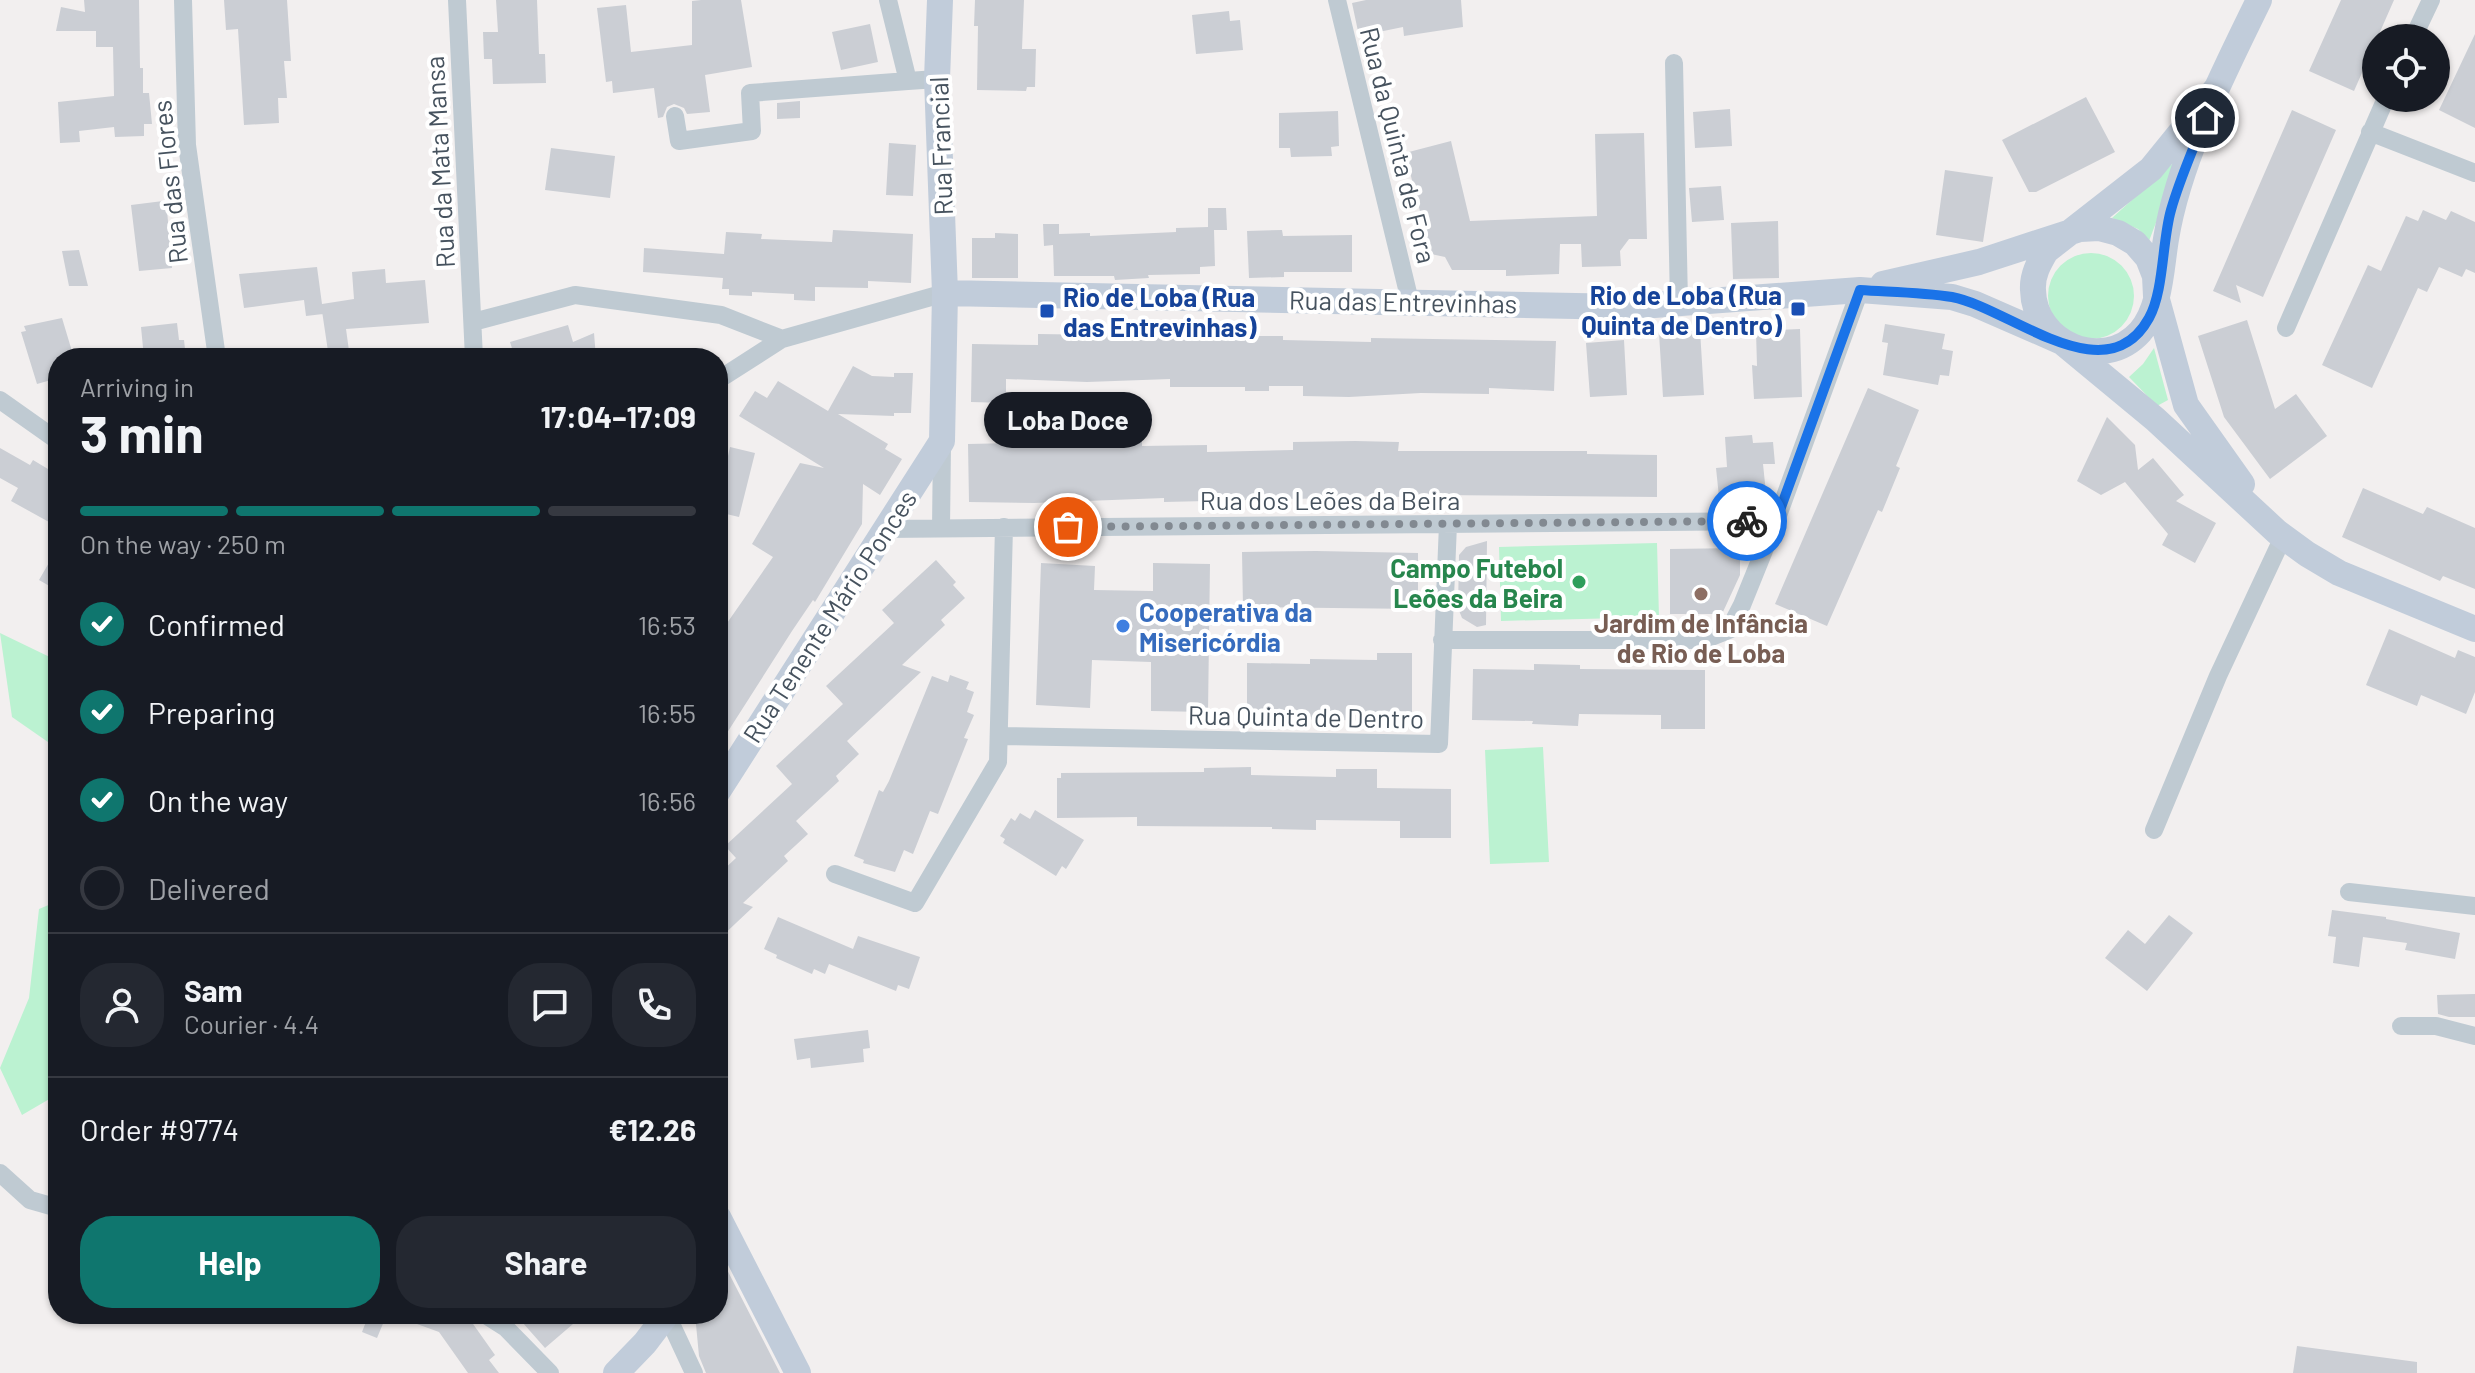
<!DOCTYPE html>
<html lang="en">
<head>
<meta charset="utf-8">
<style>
	:root { --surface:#171b24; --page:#242831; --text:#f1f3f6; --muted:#9ea1a6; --line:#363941; --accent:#0f766e }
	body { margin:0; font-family:Barlow,sans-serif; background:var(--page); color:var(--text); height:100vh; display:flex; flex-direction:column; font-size:30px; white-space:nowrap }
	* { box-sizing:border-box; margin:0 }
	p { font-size:26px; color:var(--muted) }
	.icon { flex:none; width:44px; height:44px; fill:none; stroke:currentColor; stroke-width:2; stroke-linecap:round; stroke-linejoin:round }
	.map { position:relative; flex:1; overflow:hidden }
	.side { position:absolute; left:48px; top:348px; width:680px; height:976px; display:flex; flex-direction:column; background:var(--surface); border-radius:32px; box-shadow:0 2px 6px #0004 }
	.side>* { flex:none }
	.controls { position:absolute; left:2362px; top:24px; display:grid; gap:16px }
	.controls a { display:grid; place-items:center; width:88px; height:88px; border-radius:50%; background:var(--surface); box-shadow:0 2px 6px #0004; font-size:40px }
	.pin { position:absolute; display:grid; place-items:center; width:68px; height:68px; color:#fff; margin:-34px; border:4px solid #fff; border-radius:50%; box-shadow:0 2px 8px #0007 }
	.courier { position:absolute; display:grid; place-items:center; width:80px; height:80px; margin:-40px; border:6px solid #1a73e8; border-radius:50%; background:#fff; color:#222; box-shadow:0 2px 10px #0007 }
	.bubble { position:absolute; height:56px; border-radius:28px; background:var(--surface); box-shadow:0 2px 6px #0004; font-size:26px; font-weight:700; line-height:56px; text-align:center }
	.summary em { font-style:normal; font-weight:700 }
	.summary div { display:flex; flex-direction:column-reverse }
	.summary { display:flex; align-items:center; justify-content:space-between; height:136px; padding:0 32px }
	h1 { font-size:52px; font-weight:700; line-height:60px }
	.bar { display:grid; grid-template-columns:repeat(4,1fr); gap:12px 8px; align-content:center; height:96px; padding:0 32px }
	.bar i { height:10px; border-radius:6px; background:var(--line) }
	.bar .on { background:var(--accent) }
	.bar p { grid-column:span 4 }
	.line { display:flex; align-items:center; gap:20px; padding:0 32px; border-top:2px solid var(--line) }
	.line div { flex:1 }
	.round { display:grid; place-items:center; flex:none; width:84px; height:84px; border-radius:32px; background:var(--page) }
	ol { padding:0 32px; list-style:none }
	li { display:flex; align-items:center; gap:24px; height:88px }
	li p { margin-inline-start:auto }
	li .icon { padding:8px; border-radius:50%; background:var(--accent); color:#fff; stroke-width:4 }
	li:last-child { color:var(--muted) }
	li i { width:44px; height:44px; border:4px solid var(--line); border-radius:50% }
	.button { display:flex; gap:16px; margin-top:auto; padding:16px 32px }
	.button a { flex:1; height:92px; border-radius:32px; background:var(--accent); color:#fff; font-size:32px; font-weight:700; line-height:92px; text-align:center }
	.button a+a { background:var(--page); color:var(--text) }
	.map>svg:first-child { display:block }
	.green { fill:#bbf2d1 }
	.building { fill:#cbced4 }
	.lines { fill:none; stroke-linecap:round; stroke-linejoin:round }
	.street { stroke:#bfcad2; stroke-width:18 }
	.secondary { stroke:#c1ccda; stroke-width:26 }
	.done { stroke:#828991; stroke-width:8; stroke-dasharray:0 14.4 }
	.route { stroke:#1a73e8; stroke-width:10 }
	.transit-dot { fill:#1a4fb4; stroke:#fff; stroke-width:3 }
	.leisure-dot { fill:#2e9e5b; stroke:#fff; stroke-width:3 }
	.education-dot { fill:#8d6e63; stroke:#fff; stroke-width:3 }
	.shop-dot { fill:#3f7fe0; stroke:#fff; stroke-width:3 }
	.labels { text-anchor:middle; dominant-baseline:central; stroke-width:8; stroke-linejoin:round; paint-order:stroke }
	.street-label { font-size:26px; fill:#46525e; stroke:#fff }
	.transit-label { font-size:26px; font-weight:bold; fill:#164399; stroke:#fff; text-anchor:end }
	.leisure-label { font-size:26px; font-weight:bold; fill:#27864d; stroke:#fff; text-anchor:end }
	.shop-label { font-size:26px; font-weight:bold; fill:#366cbe; stroke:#fff; text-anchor:start }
	.education-label { font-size:26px; font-weight:bold; fill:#785e54; stroke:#fff }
</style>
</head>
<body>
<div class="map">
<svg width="2475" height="1373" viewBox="0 0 2475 1373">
	<rect width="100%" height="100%" fill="#f2efef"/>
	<path class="green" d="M2174,162L2176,170L2149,241L2138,229L2112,218Z
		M2048 296a43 43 0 1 1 86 0a43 43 0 1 1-86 0Z
		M2154,348L2168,400L2157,406L2129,377L2143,364Z
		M1657,543L1659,617L1501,621L1499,547Z
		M0,633L58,661V749L12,717Z
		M1543,747L1549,862L1490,864L1485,750Z
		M58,901V1094L22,1115L0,1068L29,998L39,909Z"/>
	<path class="building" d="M84,0H139L140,68H143V93H149L152,124H144V136L115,137L114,127L79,131L80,142L60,143L58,102L114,96L113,47H96V31H56L61,7L85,12Z
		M224,0H287L291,61H284L287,98H278L279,123L244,125L238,29L226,30Z
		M496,0H537L539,54H545L546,83L493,84L492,59H484L483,32H498Z
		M701,0H741L752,67L705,75L710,112L687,114L684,108L674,104L667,107L663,117L658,118L654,88L613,93L612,81L606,82L597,8L626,5L631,52L692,45V1Z
		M975,0H1024L1022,49H1036L1035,87H1027L1026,91L977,90L978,26H974Z
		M1366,0H1461L1463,27L1404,36L1403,27L1359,36L1352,3Z
		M2341,0H2394L2354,91L2309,71Z
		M1229,11L1230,21L1240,20L1243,50L1196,54L1192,15Z
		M870,24L878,62L841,70L832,32Z
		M2475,34V128L2439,110Z
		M2086,97L2115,152L2036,192H2029L2002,140Z
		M800,101V118L777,119V103Z
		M1730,109L1732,146L1695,148L1693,112Z
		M2292,110L2336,130L2263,297L2236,285L2241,303L2213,291Z
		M1338,111L1339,146L1331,147L1332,156L1291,157L1290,148H1279V113Z
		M1644,133L1647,239H1629L1620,251L1621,266L1582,267L1581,244H1560L1559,274L1506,276V270H1452L1445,257L1431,254L1405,153L1451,141L1470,221L1597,216L1595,134Z
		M889,143L916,145L913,196L886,195Z
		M551,148L615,156L610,198L545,190Z
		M1945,170L1993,177L1983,242L1936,235Z
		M1721,186L1724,220L1692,222L1689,188Z
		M163,201L164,210H167L172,268L139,271L131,205Z
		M1208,208H1226L1227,230H1214L1215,266L1200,267V274L1148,275L1149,278L1115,280L1114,276H1054L1053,245L1044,246L1043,224H1059V234L1090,233V236L1176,232V228L1208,227Z
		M2423,210L2446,220L2451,211L2475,222V273L2466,269L2462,277L2439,267L2427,292L2418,288L2372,388L2322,365L2368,265L2381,271L2406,216L2418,221Z
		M1778,221L1779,278L1733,279L1731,223Z
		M833,230L913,234L911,283L868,281V288L815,287V301L794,300V294L752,292V296L729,295V289H722L723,278L643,272L644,248L724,254L726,232L762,234L761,239L832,242Z
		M1282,230L1283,236L1352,235V272H1284V277L1249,278L1247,231Z
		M995,233L1018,234V278H972V238H995Z
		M79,250L88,286H69L62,251Z
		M317,267L322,304L354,299L352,272L385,269L386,283L425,280L429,323L346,329L350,358H329L322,311L323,314L306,316L304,300L244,308L239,274Z
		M62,318L74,358H58V378L37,384L21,332L26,331L24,326Z
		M2247,320L2275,409L2296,394L2327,436L2270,479L2224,417L2198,336Z
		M177,323L179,340H184L186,358H144L141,327Z
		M1885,324L1945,334L1942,349L1953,351L1949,376L1940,375L1938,385L1883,375L1888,343L1882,342Z
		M568,325L573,342L594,333L596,358H515L510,342Z
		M1800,329L1802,397L1754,399L1752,365L1757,366L1756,331Z
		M1700,330L1704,395L1663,397L1659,333Z
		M1145,332L1146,336H1283V340L1371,342V338L1556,341L1554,391L1489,388V394L1421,393L1349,397L1303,396V386H1269V391H1245V387H1170V379L1087,382L1006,379V403L971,402L972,344L1038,345V334L1106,335V333Z
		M1624,340L1627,395L1590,397L1586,343Z
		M853,366L872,376L894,377V373H913L911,413H894V416L838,414L888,444L885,449L902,459L880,495L863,484L862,524L815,602L813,600L792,631L718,747V636L773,557L752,544L800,463L824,468L739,416L755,391L767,398L778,381L828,411Z
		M1868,388L1919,410L1896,466L1900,468L1882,512L1878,510L1827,626L1775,604Z
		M2107,417L2135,445L2138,470L2153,458L2184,495L2176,501L2216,523L2195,563L2162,545L2168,534L2125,482L2101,495L2077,481Z
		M1752,435L1753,443L1773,442L1775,464H1763L1766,493L1719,497L1716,468L1727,467L1725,437Z
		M1142,441V446L1207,445V452L1293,450V442L1355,441L1399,442L1398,451H1587V454L1657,455V497L1435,495V499H1414V497L1333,496V498L1207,501L1164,502V498L1034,503L969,502L968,444L1013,443V448Z
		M730,447L755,453L739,517L718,512V454L728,456Z
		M0,448L30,465L33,460L58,475V527L11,501L18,488L0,478Z
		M2363,488L2423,514L2427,507L2475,528V589L2443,576L2440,581L2342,537Z
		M1487,541L1486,625L1477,627L1462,618L1458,608L1459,555L1466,547Z
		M58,547V591L39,580Z
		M1740,548V575L1722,614H1670V549Z
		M1316,551L1418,553V609L1243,607L1242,552Z
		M936,560L956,582L953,585L965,598L941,620L945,625L902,665L921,672L847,741L859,754L836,776L839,781L796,821L808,834L784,856L788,861L743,903L753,907L718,940V875L736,858L725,846L792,784L776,766L843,704L826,686L894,623L882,610Z
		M1041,563L1095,566L1094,590L1153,591V563L1210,564L1208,712L1151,711V662L1092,660L1090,708L1036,705Z
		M2389,629L2455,658L2458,650L2475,657V692L2466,714L2421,695L2417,706L2366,685Z
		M1377,653H1412V721L1247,719V663L1310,664V659L1377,660Z
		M1534,664L1580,665V669L1705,670V729H1661V715L1579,714L1578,726L1532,724L1533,721L1472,720L1473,669L1534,670Z
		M950,675L969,682L966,689L974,692L967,712L974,715L964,738L968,739L938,814L930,811L913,854L904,850L895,872L863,863L864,860L854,856L879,790L883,792L889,781L932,676L948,682Z
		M1251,767V775L1336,777V769H1377V788L1451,789V838H1400V821L1316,820V830L1272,829V827L1137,826V817L1057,818V778H1061V773L1204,772V768Z
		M1035,810L1084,840L1066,869L1062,866L1056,876L1003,843L1005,839L1000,836L1011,818L1015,821L1020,813L1030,819Z
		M2332,910L2386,917V919L2460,933L2455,959L2405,950L2407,943L2363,937L2359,967L2333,963L2336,937L2328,936Z
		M2169,915L2193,933L2147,991L2105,958L2128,930L2145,944Z
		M778,917L853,949L858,936L920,957L909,989L898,985L896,991L829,964L825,974L814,969L812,974L776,958L777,955L764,949Z
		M2475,994V1017H2449L2438,1014L2437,995Z
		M868,1030L870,1048L863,1049L864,1062L811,1068L810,1058L797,1060L794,1039Z
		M718,1252L780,1373H706L699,1356L695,1314H718Z
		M369,1314H387L377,1338L362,1332Z
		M395,1314H466L495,1355L489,1360L499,1373H468L439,1332L395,1316Z
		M515,1314H564L573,1324L545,1348Z
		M2297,1346L2417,1362V1373H2293Z"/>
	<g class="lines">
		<path class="street" d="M183,0L187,145L217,358
			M457,0L474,358
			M888,0L908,81L937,79
			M1337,0L1410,301
			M2413,38L2431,0
			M1674,63L1679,303
			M675,116L679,141L752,131L750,93L908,81
			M2370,132L2475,173
			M473,322L575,295L721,315L782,339
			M2286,328L2386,98
			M718,380L782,339L945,293
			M0,400L58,441
			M941,528L942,444
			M884,529L1776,521
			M1442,640H1704L1729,630L1742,605L1776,521L1860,290
			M1000,736L1439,744L1448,524
			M2154,830L2218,676L2283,537
			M835,874L915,903L998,762L1004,527
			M2349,892L2475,906
			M2401,1026H2436L2475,1036
			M0,1173L30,1200L58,1208
			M484,1314L506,1328L550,1373
			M667,1315L694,1373"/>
		<path class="secondary" d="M2216,89L2151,169L2046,251C2039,263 2032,275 2033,290C2034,344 2103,373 2140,332C2161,308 2161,268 2166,239C2179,159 2224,72 2259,0
			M1883,284L1979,262L2080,229L2099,228L2118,233L2135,243L2148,258L2155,276L2156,296L2186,405L2242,484
			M945,293L1627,307L1860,290L1952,297L1975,304L2062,342L2155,419L2277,532L2307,554L2339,573L2475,629
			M718,791L942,441L945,293L937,79L940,0
			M718,1217L798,1373
			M616,1373L645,1343L667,1314"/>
	</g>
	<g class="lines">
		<path class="done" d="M1068,527L1747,521"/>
		<path class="route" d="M1747,521H1776L1860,290C1890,292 1922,292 1952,297C2010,308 2106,396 2149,318C2164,291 2162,241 2171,210C2180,178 2194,148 2205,118"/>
	</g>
	<g class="transit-dot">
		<rect x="1790" y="301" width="16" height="16" rx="4"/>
		<rect x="1039" y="303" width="16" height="16" rx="4"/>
	</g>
	<circle class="leisure-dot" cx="1579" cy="582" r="8"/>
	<circle class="education-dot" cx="1701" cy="594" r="8"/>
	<circle class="shop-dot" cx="1123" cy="626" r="8"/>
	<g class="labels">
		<g class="street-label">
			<text transform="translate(1399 145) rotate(76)">Rua da Quinta de Fora</text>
			<text transform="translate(940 146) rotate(-92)">Rua Francial</text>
			<text transform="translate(439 162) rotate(-93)">Rua da Mata Mansa</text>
			<text transform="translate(169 182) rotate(-96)">Rua das Flores</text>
			<text transform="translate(1403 301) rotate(1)">Rua das Entrevinhas</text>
			<text x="1330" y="499">Rua dos Leões da Beira</text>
			<text transform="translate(829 616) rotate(-57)">Rua Tenente Mário Ponces</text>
			<text transform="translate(1306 716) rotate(1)">Rua Quinta de Dentro</text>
		</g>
		<g class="transit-label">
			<text x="1782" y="294">Rio de Loba (Rua<tspan x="1782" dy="30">Quinta de Dentro)</tspan></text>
			<text x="1063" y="296" text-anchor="start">Rio de Loba (Rua<tspan x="1063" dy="30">das Entrevinhas)</tspan></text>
		</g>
		<g class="leisure-label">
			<text x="1563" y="567">Campo Futebol<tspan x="1563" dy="30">Leões da Beira</tspan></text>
		</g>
		<g class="shop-label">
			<text x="1139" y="611">Cooperativa da<tspan x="1139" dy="30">Misericórdia</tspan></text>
		</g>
		<g class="education-label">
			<text x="1701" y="622">Jardim de Infância<tspan x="1701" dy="30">de Rio de Loba</tspan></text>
		</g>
	</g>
</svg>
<div class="controls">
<a><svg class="icon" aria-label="locate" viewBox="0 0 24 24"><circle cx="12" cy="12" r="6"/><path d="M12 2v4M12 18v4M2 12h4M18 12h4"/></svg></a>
</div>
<div class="pin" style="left:1068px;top:527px;background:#ea580c"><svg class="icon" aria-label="bag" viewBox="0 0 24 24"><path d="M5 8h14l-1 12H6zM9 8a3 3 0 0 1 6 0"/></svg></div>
<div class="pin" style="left:2205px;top:118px;background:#1f2937"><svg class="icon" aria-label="home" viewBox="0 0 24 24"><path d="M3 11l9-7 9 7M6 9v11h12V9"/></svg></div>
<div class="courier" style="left:1747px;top:521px"><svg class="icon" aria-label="bike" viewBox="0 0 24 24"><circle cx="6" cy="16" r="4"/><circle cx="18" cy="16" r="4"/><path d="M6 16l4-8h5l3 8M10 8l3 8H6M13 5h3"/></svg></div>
<div class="bubble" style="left:984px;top:392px;width:168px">Loba Doce</div>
<section class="side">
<div class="summary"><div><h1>3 min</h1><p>Arriving in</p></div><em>17:04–17:09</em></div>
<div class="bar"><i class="on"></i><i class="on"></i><i class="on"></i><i></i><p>On the way · 250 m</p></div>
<ol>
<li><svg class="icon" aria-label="check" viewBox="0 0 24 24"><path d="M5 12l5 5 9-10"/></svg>Confirmed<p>16:53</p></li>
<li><svg class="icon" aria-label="check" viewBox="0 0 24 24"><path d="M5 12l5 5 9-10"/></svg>Preparing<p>16:55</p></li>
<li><svg class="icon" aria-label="check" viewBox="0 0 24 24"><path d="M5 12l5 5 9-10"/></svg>On the way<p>16:56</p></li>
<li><i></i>Delivered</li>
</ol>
<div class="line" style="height:144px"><a class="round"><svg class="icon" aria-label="person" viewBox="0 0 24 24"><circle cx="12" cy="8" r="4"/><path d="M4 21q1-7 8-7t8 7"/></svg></a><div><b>Sam</b><p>Courier · 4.4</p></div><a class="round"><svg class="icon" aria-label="chat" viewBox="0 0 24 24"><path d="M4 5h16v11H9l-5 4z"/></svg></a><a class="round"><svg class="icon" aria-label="phone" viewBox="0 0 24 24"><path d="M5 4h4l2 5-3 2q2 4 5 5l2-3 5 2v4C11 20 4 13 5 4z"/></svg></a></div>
<div class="line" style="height:104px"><div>Order #9774</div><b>€12.26</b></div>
<div class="button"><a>Help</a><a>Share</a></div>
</section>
</div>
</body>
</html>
